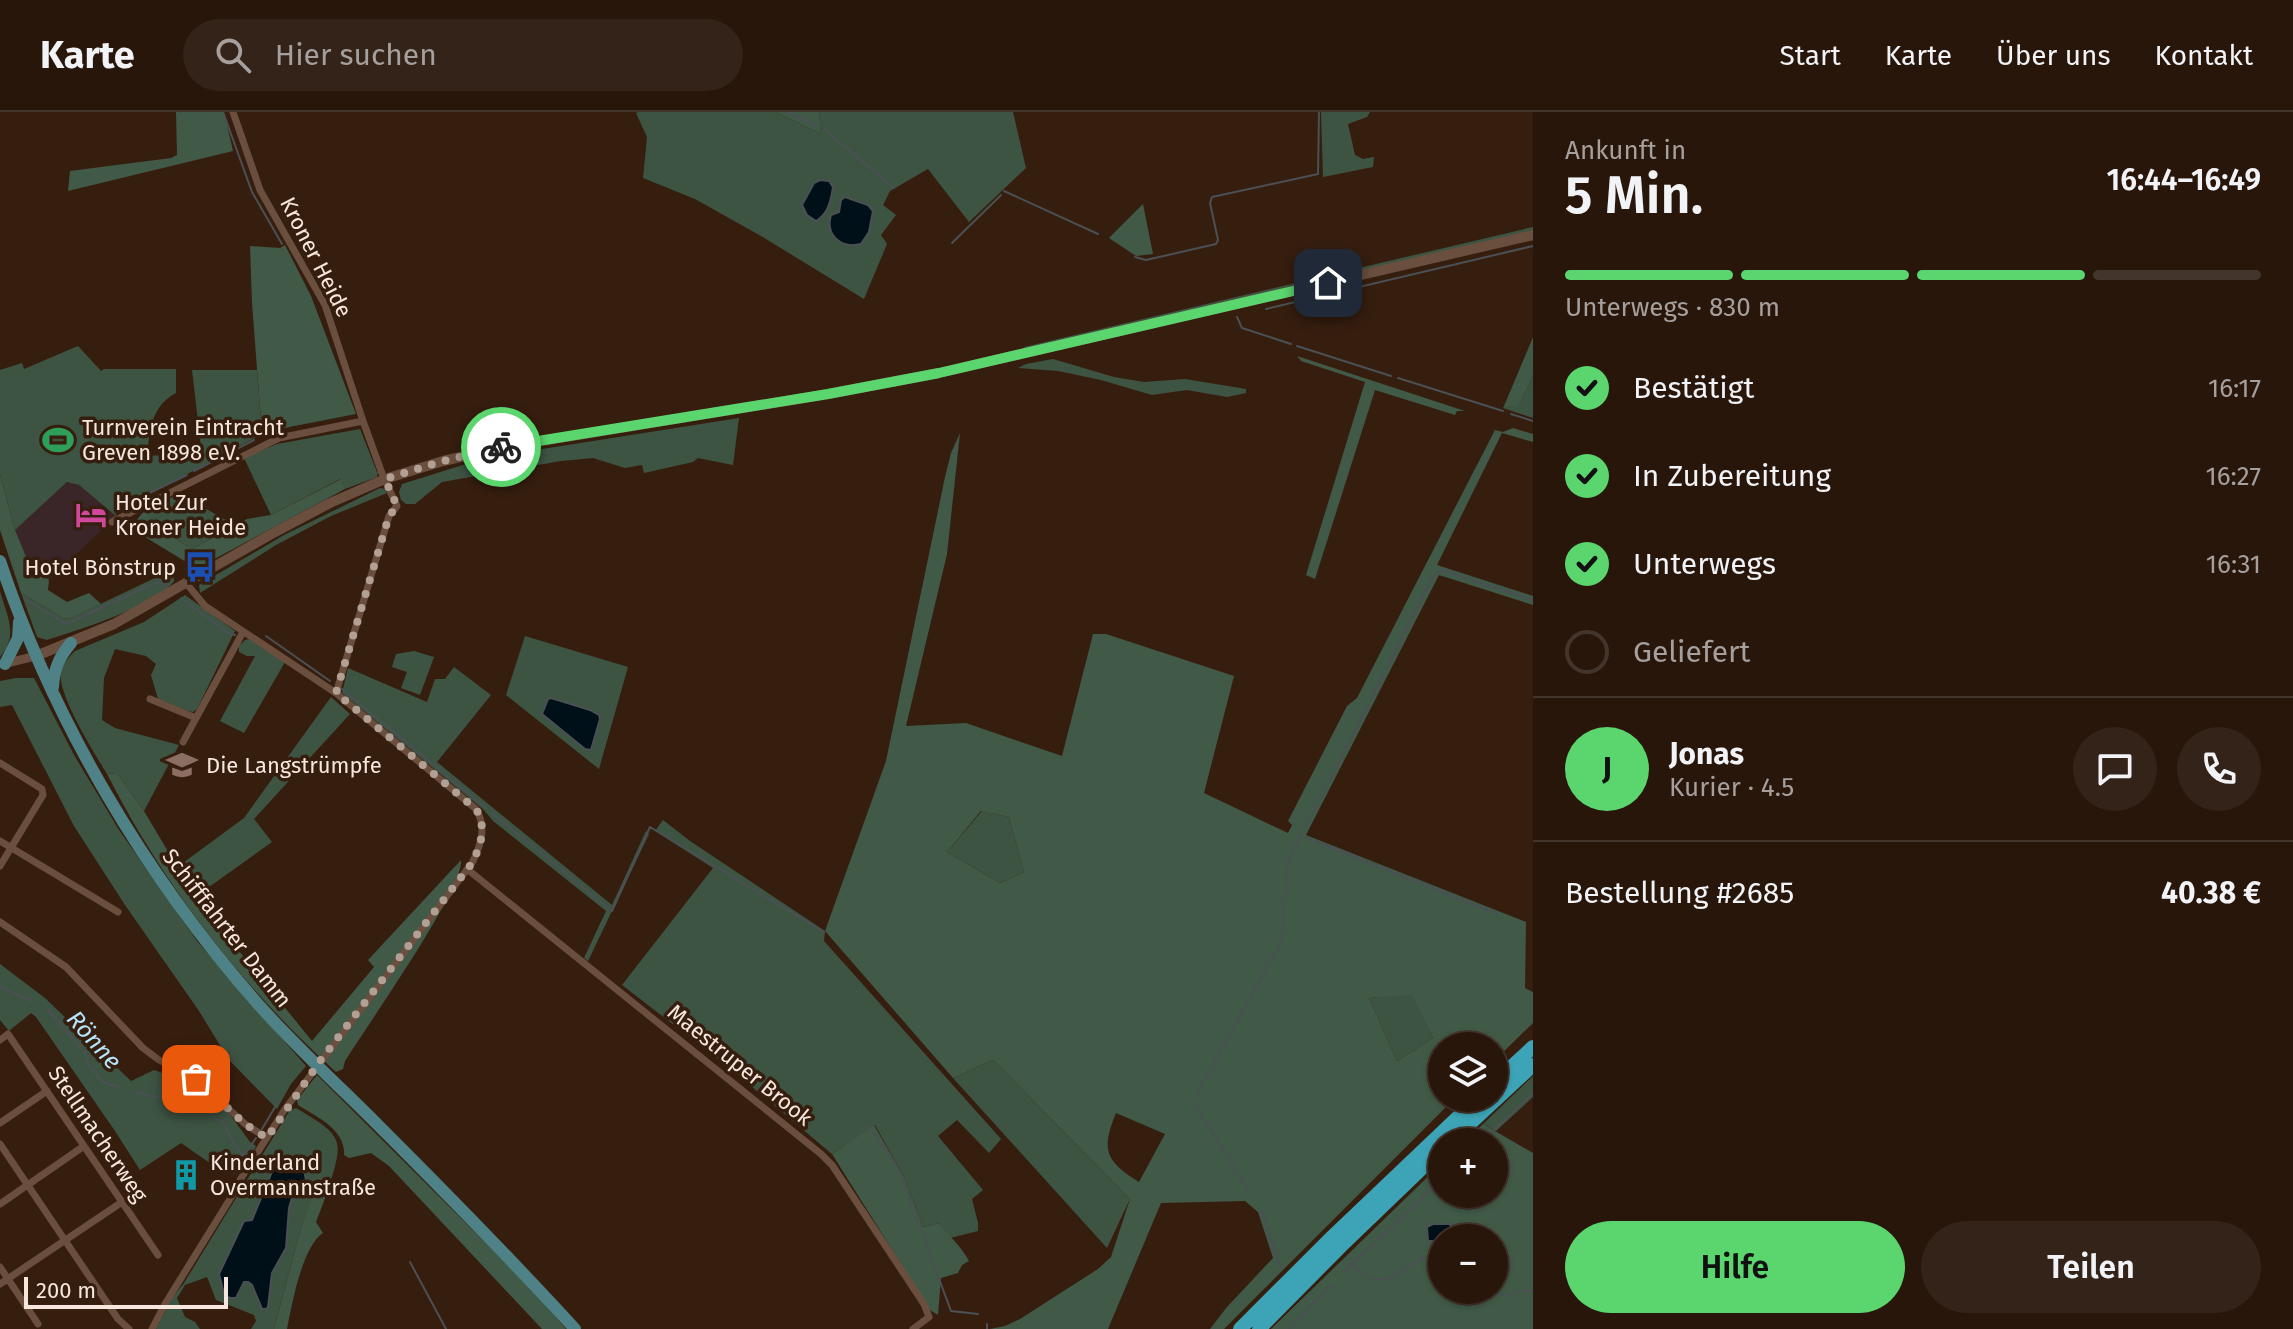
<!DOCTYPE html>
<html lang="de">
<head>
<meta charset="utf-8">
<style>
	:root { --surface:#28160b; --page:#342319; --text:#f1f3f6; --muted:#a59f9d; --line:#44352c; --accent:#5bd56e }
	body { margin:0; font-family:"Fira Sans",sans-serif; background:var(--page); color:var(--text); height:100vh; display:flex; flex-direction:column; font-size:30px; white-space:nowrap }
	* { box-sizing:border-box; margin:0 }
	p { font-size:26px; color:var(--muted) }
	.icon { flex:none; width:44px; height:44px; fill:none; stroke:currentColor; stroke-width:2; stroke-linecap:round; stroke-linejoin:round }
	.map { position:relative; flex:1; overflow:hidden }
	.panel { display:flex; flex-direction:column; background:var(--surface); width:760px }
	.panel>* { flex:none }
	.controls { position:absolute; left:1428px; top:920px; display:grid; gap:16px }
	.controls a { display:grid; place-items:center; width:80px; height:80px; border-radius:50%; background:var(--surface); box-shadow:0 2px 6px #0004,0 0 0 2px var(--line); font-size:40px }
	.scale { position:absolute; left:24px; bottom:20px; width:204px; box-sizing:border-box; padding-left:8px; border:4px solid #f7e6dd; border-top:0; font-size:22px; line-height:28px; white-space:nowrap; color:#f7e6dd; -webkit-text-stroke:6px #361e0f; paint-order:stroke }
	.pin { position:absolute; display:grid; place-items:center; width:68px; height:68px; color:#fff; margin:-34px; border-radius:16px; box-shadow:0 4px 12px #0006 }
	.courier { position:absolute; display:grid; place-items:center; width:80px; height:80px; margin:-40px; border:6px solid #5bd56e; border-radius:50%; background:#fff; color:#222; box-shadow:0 2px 10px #0007 }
	.headline em { font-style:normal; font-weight:600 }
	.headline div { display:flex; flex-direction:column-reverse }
	.headline { display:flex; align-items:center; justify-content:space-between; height:136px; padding:0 32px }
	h1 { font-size:52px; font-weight:600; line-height:60px }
	.bar { display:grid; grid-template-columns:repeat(4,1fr); gap:12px 8px; align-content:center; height:96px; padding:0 32px }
	.bar i { height:10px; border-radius:6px; background:var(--line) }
	.bar .selected { background:var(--accent) }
	.bar p { grid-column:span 4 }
	.line { display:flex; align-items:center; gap:20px; padding:0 32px; border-top:2px solid var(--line) }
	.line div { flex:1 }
	.round { display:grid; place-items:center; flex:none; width:84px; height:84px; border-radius:42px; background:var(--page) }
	ol { padding:0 32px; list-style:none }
	li { display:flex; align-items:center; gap:24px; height:88px }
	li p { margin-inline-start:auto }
	li .icon { padding:8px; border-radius:50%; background:var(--accent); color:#111; stroke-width:4 }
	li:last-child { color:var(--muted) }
	li i { width:44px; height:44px; border:4px solid var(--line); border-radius:50% }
	.action { display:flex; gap:16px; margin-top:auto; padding:16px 32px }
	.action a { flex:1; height:92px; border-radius:48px; background:var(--accent); color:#111; font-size:32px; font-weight:600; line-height:92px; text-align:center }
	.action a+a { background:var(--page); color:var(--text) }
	header { display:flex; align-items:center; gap:48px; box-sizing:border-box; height:112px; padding:0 40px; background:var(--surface); border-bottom:2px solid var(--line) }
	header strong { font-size:38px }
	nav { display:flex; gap:44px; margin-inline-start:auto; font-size:28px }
	.search { width:560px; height:72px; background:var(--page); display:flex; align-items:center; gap:20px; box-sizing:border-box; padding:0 28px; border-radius:44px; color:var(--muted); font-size:30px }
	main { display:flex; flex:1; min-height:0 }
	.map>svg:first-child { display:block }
	.commercial { fill:#3a2629 }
	.green { fill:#3e5443; fill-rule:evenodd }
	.forest { fill:#415947; fill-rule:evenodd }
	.water { fill:#001018; stroke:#4a5053; stroke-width:2 }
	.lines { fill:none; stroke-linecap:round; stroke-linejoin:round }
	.stream { stroke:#4a5053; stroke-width:2 }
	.minor { stroke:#6a4e3e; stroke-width:7 }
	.tertiary { stroke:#6a4e3e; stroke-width:9 }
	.secondary { stroke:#6a4e3e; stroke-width:10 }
	.primary { stroke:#4e8286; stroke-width:12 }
	.motorway { stroke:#3ca4b6; stroke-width:14 }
	.done { stroke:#b3a095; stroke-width:8; stroke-dasharray:0 14.4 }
	.route { stroke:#5bd56e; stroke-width:10 }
	.labels { text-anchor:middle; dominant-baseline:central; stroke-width:7; stroke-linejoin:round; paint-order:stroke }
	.street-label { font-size:22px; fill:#f7e6dd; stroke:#361e0f }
	.poi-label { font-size:22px; fill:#f7e6dd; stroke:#361e0f; text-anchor:start }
	.water-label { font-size:24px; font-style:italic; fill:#b5e5fa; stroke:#361e0f }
</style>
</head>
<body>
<header>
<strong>Karte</strong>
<div class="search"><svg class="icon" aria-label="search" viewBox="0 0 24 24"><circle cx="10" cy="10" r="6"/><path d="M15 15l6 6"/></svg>Hier suchen</div>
<nav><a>Start</a><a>Karte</a><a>Über uns</a><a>Kontakt</a></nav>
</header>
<main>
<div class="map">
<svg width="1533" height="1217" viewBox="0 0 1533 1217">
	<rect width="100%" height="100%" fill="#361e0f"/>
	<path class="commercial" d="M67,370L79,373L116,404L49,468L27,447L15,418Z"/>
	<path class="green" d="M638,0H776L821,22L819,0H1013L1026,56L969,110L928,57L890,79L883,93L896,103L881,123L887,132L864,187L761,124L695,87L643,66L647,25L636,1Z
		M1321,0H1370L1367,5L1348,12L1355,43L1363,47L1374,45L1373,55L1323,65Z
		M1533,115V119L1025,238L1024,235Z
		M78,234L101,259L104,257H176V281C152,293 148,320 148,344L179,342L201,335L192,258H257L262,322L116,400V404L79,373L67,370L15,418L0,363V258L22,251L24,257Z
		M1053,247L1114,265L1144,270L1185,267L1246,277V281L1227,285L1187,278L1152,283L1101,268L1058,259L1018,256L1026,252Z
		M1533,263V306L1503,296L1504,294H1519Z
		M739,306L733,353L698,346L693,350L644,361L642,353L625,356L593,346L561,349L442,370L415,392H406L401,388L399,380L402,372L466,352L517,341Z
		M360,317L377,360H378L377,365L345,377L340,367L271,403L244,346L277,332Z
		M380,376L385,377L387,381L331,404L276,433L200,481L199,473L284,423Z
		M183,384L235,413L192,437L150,410L147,405Z
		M174,463V469C158,493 76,519 47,528L37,525L21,481L63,506L69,507L157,465L165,468Z
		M0,479C7,505 19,523 0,545Z
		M185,483L235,519L197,597L193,600L188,599L158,587L151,563L156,552L146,544L115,537L104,566L102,608L115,616L179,633L144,699L117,661L107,662C95,642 56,581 61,559C63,551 70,544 75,539L144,510Z
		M525,524L628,555L599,657L506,583Z
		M249,527L285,550L244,621L220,609L255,544H247L239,540V534L245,528Z
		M414,539L434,545L420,583L401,576L407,560L392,555L396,542Z
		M454,555L491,583L437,650L612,793L646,719L649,722L588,849L584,846L606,799L493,709L484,698L342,581L348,556L427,590L435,567H445Z
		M16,566H34L74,643L119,718L197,829L306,954L291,972L277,997L229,948L199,899L125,793L74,714L12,593L0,595V569Z
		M331,585L350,602L254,707L272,730L195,785L176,756L244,706Z
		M982,699L1009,705L1024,760L1000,771L947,740Z
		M663,708L690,729L825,819L824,829L1001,1027L989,1041L957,1008L938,1024L983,1078L972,1087L978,1111V1119L950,1126L939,1111L923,1115L904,1065L875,1013L832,1042L727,954L622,873L713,756L655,719Z
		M0,852L45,886L131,969L154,958L201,974L231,1004L250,1030L256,1034C252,1042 245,1058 237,1061C226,1065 192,1038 181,1031L140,1058L115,1019L36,905L31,901L9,919L0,908Z
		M1412,882L1433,926L1397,949L1369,886Z
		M993,948L1130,1087L1107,1136L953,966Z
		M1533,964V985L1496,1019L1483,1012Z
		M296,996C347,1026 343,1028 327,1081L312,1084L297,1130L274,1217H251L256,1209L254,1203L216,1188L207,1165L185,1173L177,1186L185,1205L195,1210L200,1217H156L172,1186L184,1171L290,998ZM273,1057L306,1069L292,1087L289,1096L286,1136L272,1161L268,1194L262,1196L252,1173L248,1169L224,1182L219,1162L244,1109L252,1108Z"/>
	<path class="forest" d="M176,0H224L233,39L68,79L70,59L171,46L177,43Z
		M776,0H819L821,22Z
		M1143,92L1153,142L1136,144L1109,126Z
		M285,133L311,184L356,302L274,318L262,322L252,191L250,134L280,136Z
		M1533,225V263L1519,294H1504Z
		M1297,244L1465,299H1457L1455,303L1375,278L1315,467L1306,463L1365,270L1301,249Z
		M1513,316L1533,322V330L1502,321L1437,453L1533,484V493L1439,463L1306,723L1526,810L1525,876L1533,880V911L1494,949V934H1442V986H1455L1224,1217H1210L1227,1195L1273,1146L1258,1100L1245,1089L1161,1091L1108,1217H990L1005,1214L1020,1207L1098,1157L1111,1145L1130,1087L993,948L953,966L825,819L886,649L945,365L951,341L960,321L947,442L906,614L966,611L1062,644L1093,522H1106L1234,564L1204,681L1288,721L1292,713L1288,709L1347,594L1357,586L1495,318L1503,320ZM981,699L1009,705L1024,760L1000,771L947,740ZM1412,883L1433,926L1397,949L1369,886ZM1116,1001L1165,1022L1139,1070C1105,1049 1101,1038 1116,1001Z
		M0,363L15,418L27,447L49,468L48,478L67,490L89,481L101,492L69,507L63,506L21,481L0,418Z
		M341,367L345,377L190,460L184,457L191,453L137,420C129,400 162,391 177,383L183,384L148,405L150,410L192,437L247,407L271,403Z
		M117,661L144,699L195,785L312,929L374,855L368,848L461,748C465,775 365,917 345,949L343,957L336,960C243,876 164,774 107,662Z
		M317,963L529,1174L566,1217H542L389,1054L371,1041L349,1046L344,1043C346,1018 317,1005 298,993L297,988Z
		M1483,1012L1533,1041V1217H1271L1442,1051V1082H1494V1030H1464ZM1427,1115L1465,1120V1126H1494V1178H1442V1129H1428Z
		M874,1013L904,1065L923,1115L939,1111C949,1124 961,1134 969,1149L962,1153L958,1161L941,1166L938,1203L930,1198L832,1042Z
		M327,1081L316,1110L323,1121C302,1135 292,1192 287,1217H274L297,1130L312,1083Z"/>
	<path class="water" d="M820,68L829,69L833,75C831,89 828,102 816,109L807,103L802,93L814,71Z
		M845,85L868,93L873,99L869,120L861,132C841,137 825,123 831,103L839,100L841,88Z
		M551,586L590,598L599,603L600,607L591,638L585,637L542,602L548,587Z
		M283,1049C297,1049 305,1054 306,1069L292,1086L289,1096L286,1136L272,1161L268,1195L266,1197H262L252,1173L248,1170H244L236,1186H230L224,1182L219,1162L244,1109L252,1108L273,1057Z
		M1433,1112H1449L1455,1118H1462L1465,1120V1126H1442V1129H1428L1427,1115Z"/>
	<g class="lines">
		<path class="stream" d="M223,0L252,80L282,132
			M787,0L818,15
			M825,18L894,76
			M1004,79L1098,122
			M952,131L1001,83
			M1135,145L1146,148L1216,132L1218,128L1210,91L1212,85L1318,62L1319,0
			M1266,197L1533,134
			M1237,205L1242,216L1291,232
			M1297,234L1391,264
			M1398,266L1503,299
			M1511,302L1533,309
			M194,359L254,328
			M122,394L187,363
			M181,486L228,521L235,523
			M25,487L66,512L157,470L164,469L166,475
			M266,524L330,569
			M342,577L486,696
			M1371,587L1432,466L1438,460L1444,459L1533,488
			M492,701L612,799L650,715L824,820
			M1305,715L1368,593
			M1307,726L1497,802
			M0,875L32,889
			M48,898L84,939L89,954L103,970L119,975
			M136,980L155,985L169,982L185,985L194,990L223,1010L234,1032L243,1043
			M1196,983L1279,834L1284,814L1287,753L1301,721
			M1195,990V993L1249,1079
			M868,1015C894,1043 902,1063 914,1099
			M262,1017L278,990
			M1481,1030L1533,981
			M235,1056L256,1026
			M1261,1098L1281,1156
			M915,1102L951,1199L978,1202
			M410,1150L446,1217
			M1350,1154C1358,1158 1366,1165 1374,1167C1400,1173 1413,1137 1442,1146
			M1345,1159L1442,1067
			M1491,1178L1504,1184L1523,1179H1533
			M987,1212V1217
			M1289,1217L1332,1173"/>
		<path class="minor" d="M233,0L260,78L325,193L363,309L383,364L397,394L389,404L336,581
			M112,410L279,326L363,309
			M150,587L196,606
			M183,630L243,520
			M0,651L42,677L43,683L0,754
			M0,729L118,800
			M467,757L821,1042L832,1053L924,1192L929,1205L913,1217
			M0,810L66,855L143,936L159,948L196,967L245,1012L267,1026
			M0,928L8,922L158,1143
			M0,1011L47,979
			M0,1032L118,1207L129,1217
			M0,1092L84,1034
			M0,1155L38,1212
			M0,1172L122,1090
			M152,1217L165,1192L235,1079L240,1068L285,997L472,751C481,733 487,715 476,697L336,581L205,494L186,471"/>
		<path class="tertiary" d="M3,552L36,544"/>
		<path class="secondary" d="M36,544L114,512L275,420L330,391L385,367L443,349L505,335L828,282L939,261L1533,123"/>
		<path class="primary" d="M0,449C53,609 146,765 258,892C295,934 337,972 377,1012C444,1079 511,1147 575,1217
			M5,552L18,526L19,510
			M53,575C54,557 59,545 71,531"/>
		<path class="motorway" d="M1494,971L1533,935
			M1450,1030L1533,953
			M1240,1217L1332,1125L1478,986
			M1259,1217L1341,1134L1442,1037"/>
	</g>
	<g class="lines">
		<path class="done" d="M196,967L245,1012L267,1026L320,949L472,751C481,733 487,715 476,697L336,581L389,404L397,394L385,367L443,349L501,335"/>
		<path class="route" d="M501,335L828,282L939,261L1328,171"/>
	</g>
	<defs>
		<symbol id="stadium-bare" viewBox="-9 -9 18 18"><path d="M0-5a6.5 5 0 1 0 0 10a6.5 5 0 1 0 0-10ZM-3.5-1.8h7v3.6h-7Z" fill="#2e9e5b" stroke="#361e0f" stroke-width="2.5" paint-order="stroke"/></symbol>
		<symbol id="hotel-bare" viewBox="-9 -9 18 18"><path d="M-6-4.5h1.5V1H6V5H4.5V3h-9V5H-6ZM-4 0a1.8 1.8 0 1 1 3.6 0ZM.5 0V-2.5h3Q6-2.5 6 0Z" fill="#d1479c" stroke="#361e0f" stroke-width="2.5" paint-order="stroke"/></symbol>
		<symbol id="bus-bare" viewBox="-9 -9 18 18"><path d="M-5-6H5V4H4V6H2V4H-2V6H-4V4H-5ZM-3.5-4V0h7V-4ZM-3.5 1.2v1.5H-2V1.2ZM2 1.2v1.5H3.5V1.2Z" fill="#1a4fb4" stroke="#361e0f" stroke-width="2.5" paint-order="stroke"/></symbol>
		<symbol id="school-bare" viewBox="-9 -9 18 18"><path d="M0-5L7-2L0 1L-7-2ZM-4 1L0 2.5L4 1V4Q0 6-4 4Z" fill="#8d6e63" stroke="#361e0f" stroke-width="2.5" paint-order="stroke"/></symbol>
		<symbol id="building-bare" viewBox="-9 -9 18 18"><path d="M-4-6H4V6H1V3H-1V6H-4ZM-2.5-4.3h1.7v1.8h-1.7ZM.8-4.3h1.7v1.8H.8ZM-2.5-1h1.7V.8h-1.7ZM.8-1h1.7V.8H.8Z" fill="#0f9aa8" stroke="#361e0f" stroke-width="2.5" paint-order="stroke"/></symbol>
	</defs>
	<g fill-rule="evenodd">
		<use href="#stadium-bare" x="36" y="306" width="44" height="44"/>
		<use href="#hotel-bare" x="69" y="381" width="44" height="44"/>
		<use href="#bus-bare" x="178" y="433" width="44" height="44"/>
		<use href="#school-bare" x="160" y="631" width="44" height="44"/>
		<use href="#building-bare" x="164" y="1041" width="44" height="44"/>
	</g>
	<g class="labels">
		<g class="street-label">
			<text transform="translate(316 145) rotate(63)">Kroner Heide</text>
			<text transform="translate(227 816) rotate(52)">Schifffahrter Damm</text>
			<text transform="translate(740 953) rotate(39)">Maestruper Brook</text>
			<text transform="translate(98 1022) rotate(56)">Stellmacherweg</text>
		</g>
		<g class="poi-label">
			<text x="82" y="315">Turnverein Eintracht<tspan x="82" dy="25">Greven 1898 e.V.</tspan></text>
			<text x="115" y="390">Hotel Zur<tspan x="115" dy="25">Kroner Heide</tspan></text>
			<text x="176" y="455" text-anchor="end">Hotel Bönstrup</text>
			<text x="206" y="653">Die Langstrümpfe</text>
			<text x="210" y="1050">Kinderland<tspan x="210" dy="25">Overmannstraße</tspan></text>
		</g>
		<g class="water-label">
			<text transform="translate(94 928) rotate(49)">Rönne</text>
		</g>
	</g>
</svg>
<div class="controls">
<a><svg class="icon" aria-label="layers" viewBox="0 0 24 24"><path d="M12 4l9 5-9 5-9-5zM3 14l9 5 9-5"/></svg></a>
<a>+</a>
<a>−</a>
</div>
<div class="scale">200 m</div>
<div class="pin" style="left:196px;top:967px;background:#ea580c"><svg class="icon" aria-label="bag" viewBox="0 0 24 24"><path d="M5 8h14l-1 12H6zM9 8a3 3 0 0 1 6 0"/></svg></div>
<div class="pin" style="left:1328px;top:171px;background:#1f2937"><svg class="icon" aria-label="home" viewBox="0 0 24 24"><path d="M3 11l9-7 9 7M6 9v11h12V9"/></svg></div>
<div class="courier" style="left:501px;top:335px"><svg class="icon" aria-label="bike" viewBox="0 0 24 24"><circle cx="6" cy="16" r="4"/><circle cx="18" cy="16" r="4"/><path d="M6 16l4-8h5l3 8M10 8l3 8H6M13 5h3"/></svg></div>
</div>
<section class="panel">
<div class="headline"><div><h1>5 Min.</h1><p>Ankunft in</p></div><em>16:44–16:49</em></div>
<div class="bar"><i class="selected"></i><i class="selected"></i><i class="selected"></i><i></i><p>Unterwegs · 830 m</p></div>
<ol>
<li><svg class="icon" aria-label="check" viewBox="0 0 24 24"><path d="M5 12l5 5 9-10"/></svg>Bestätigt<p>16:17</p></li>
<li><svg class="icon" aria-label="check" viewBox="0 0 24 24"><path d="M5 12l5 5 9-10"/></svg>In Zubereitung<p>16:27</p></li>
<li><svg class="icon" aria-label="check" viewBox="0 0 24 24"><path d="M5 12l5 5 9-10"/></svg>Unterwegs<p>16:31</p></li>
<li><i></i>Geliefert</li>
</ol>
<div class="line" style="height:144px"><b class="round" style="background:var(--accent);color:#111">J</b><div><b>Jonas</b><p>Kurier · 4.5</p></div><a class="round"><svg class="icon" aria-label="chat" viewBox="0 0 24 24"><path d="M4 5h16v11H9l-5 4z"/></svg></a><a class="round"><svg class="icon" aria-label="phone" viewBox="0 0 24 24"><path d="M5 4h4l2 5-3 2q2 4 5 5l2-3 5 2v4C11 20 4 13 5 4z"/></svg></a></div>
<div class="line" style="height:104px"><div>Bestellung #2685</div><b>40.38 €</b></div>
<div class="action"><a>Hilfe</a><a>Teilen</a></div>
</section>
</main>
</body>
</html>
